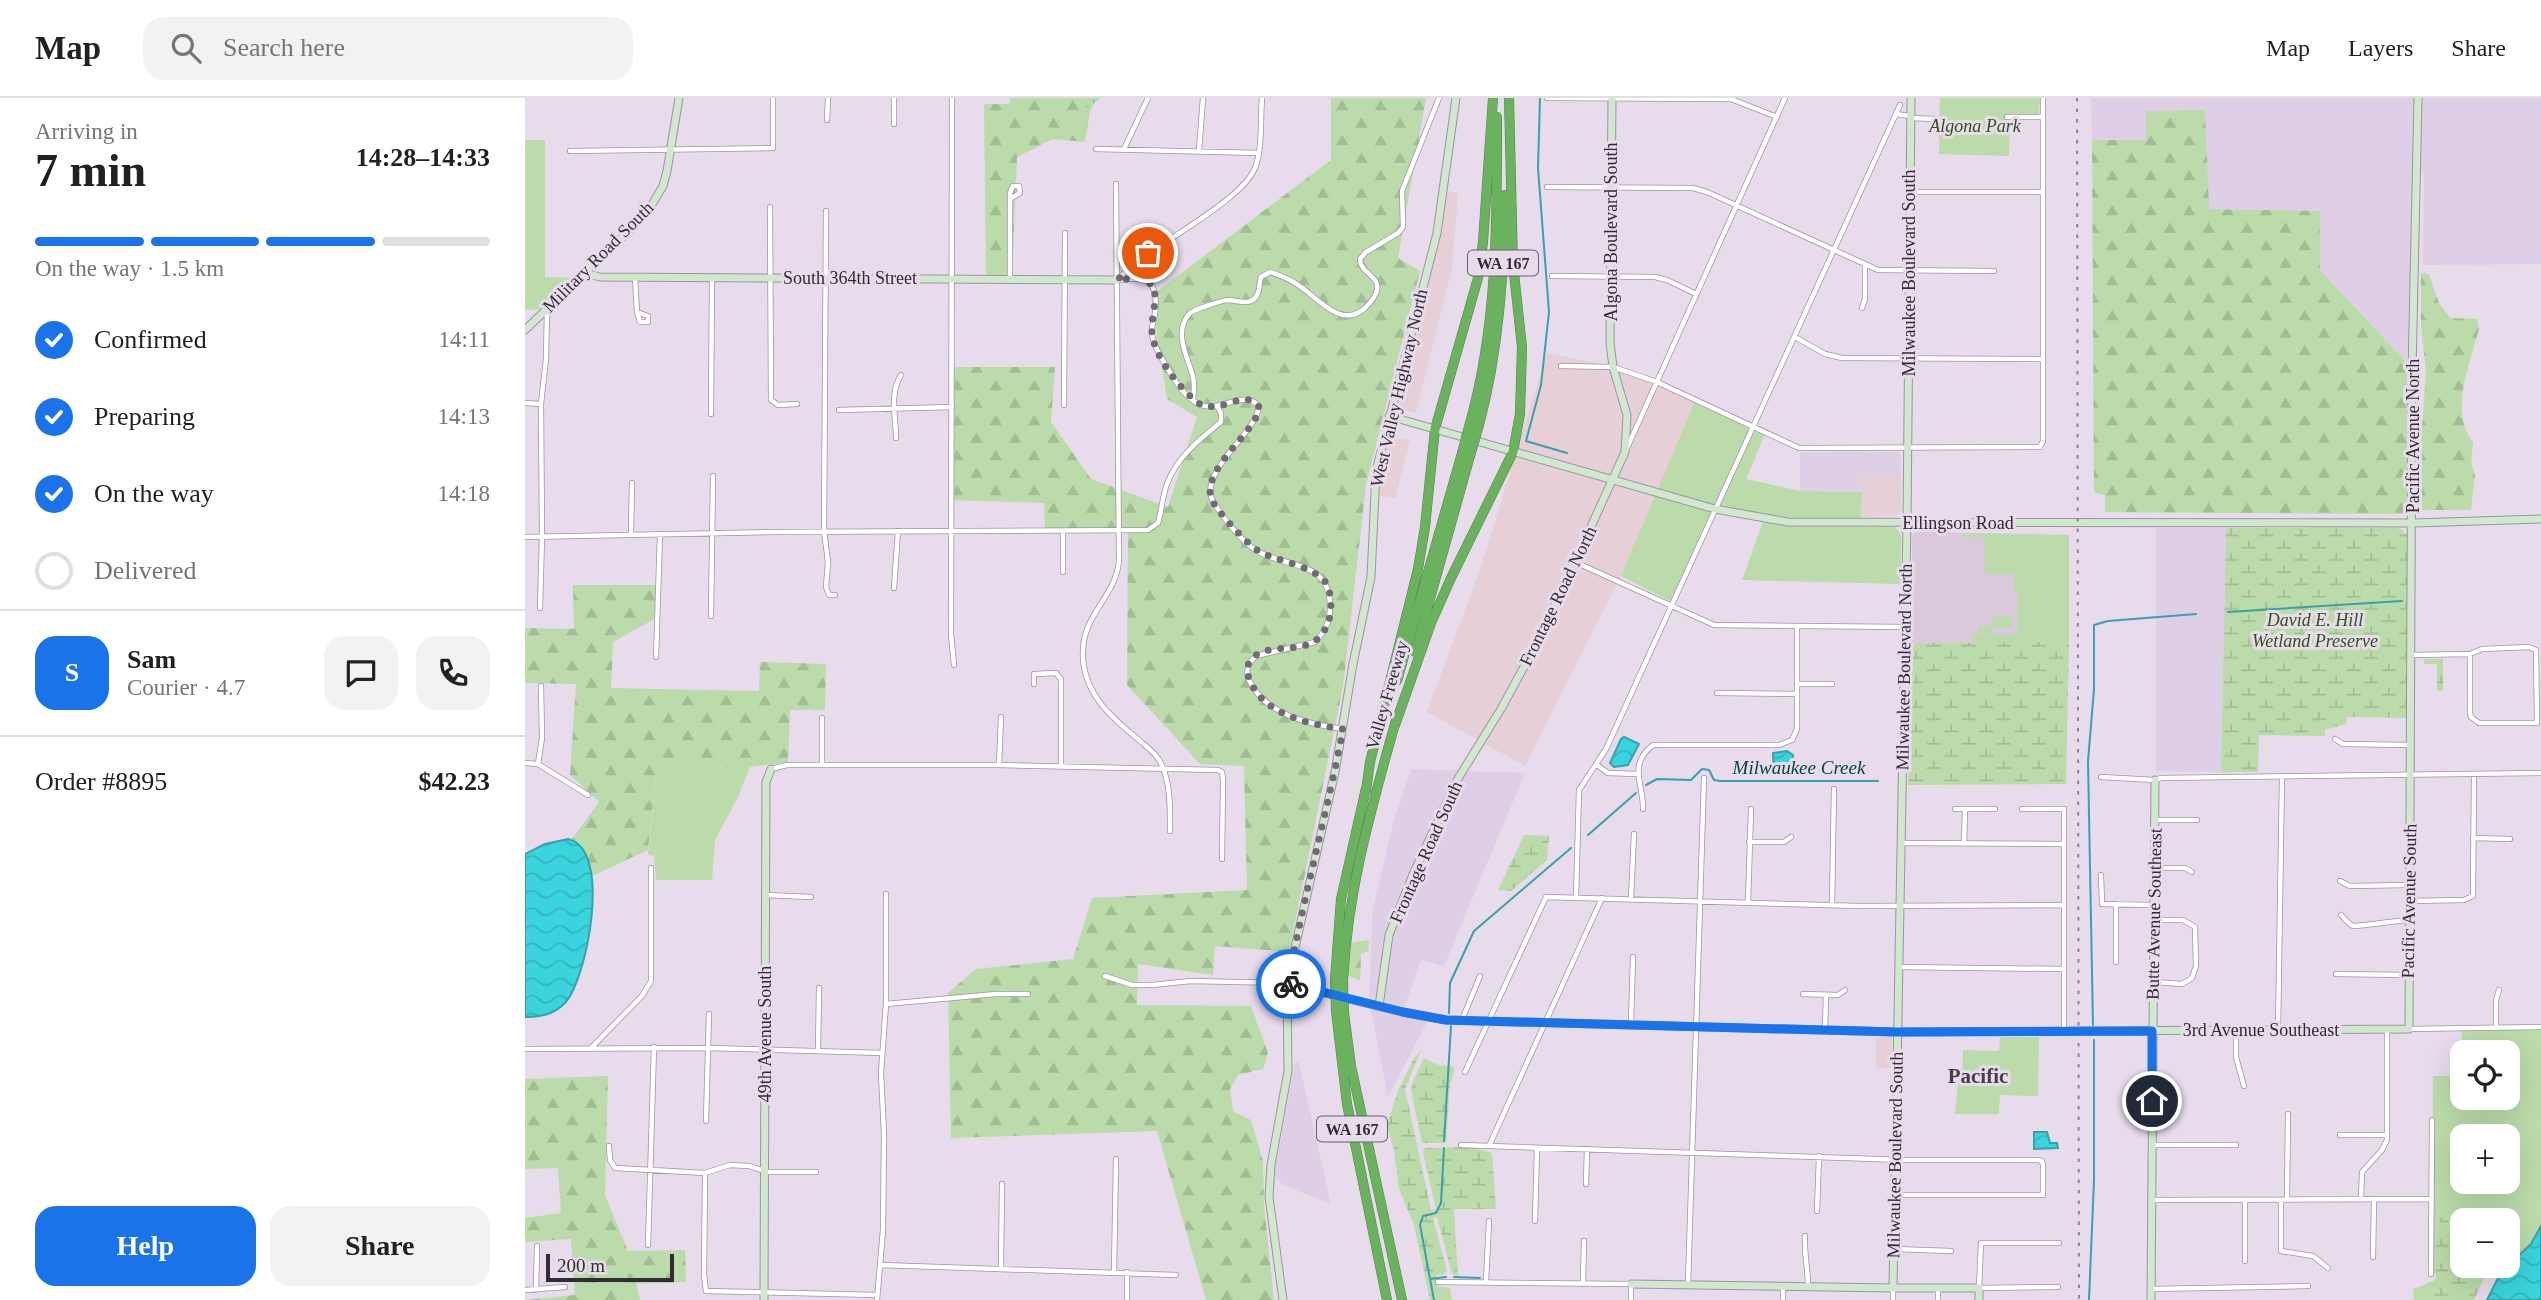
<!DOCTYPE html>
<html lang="en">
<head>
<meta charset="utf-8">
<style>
	:root { --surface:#fff; --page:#f2f2f2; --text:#202124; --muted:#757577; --line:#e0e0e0; --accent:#1a73e8 }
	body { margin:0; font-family:Georgia,serif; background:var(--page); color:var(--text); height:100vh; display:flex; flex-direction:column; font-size:26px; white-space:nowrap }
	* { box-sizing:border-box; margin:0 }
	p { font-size:23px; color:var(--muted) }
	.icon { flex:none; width:38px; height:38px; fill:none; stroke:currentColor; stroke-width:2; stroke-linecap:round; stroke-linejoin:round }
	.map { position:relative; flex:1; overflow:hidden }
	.sheet { display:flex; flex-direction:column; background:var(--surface); width:525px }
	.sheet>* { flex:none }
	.tools { position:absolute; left:1925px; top:942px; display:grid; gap:14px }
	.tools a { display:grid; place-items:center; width:70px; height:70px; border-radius:14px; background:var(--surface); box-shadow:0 7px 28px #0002; font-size:35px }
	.scale { position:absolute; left:21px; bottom:18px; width:128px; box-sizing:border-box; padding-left:7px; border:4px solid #312c33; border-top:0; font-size:19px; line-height:24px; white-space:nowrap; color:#312c33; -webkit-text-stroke:5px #e7dbec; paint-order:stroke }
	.pin { position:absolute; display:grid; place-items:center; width:60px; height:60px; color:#fff; margin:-30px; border:4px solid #fff; border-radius:50%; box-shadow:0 2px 7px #0007 }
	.courier { position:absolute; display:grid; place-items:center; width:70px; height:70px; margin:-35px; border:5px solid #1a73e8; border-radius:50%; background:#fff; color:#222; box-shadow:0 2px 9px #0007 }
	.summary em { font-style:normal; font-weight:600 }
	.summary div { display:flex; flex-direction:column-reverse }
	.summary { display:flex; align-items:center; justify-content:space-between; height:119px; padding:0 35px }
	h1 { font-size:46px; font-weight:600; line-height:52px }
	.bar { display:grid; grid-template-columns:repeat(4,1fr); gap:10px 7px; align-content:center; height:84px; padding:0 35px }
	.bar i { height:9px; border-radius:5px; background:var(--line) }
	.bar .current { background:var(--accent) }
	.bar p { grid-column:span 4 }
	.line { display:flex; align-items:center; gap:18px; padding:0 35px; border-top:2px solid var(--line) }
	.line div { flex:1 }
	.round { display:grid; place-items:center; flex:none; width:74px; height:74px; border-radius:21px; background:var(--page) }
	ol { padding:0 35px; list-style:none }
	li { display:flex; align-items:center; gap:21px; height:77px }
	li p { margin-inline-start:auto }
	li .icon { padding:7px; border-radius:50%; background:var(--accent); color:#fff; stroke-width:4 }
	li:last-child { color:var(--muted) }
	li i { width:38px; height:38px; border:4px solid var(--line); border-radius:50% }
	.action { display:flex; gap:14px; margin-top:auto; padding:14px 35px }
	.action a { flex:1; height:80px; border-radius:21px; background:var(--accent); color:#fff; font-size:28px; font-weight:600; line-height:80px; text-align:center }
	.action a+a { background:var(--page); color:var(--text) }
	header { display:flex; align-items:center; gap:42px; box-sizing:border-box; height:98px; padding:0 35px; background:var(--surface); border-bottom:2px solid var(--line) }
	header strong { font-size:33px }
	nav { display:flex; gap:38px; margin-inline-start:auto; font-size:24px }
	.search { width:490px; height:63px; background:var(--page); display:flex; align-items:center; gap:18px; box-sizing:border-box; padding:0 24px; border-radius:21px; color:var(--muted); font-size:26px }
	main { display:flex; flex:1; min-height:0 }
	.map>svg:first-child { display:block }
	.commercial { fill:#e7cfd8 }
	.built { fill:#dfcfe6 }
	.education { fill:#dac9db }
	.green { fill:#bbdcaa; fill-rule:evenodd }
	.forest { fill:url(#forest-firs) }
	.wetland { fill:url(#wetland-marsh) }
	.water { fill:url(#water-waves); stroke:#37a2aa; stroke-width:2 }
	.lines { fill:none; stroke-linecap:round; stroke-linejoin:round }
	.stream { stroke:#37a2aa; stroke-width:2 }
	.street-casing { stroke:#9e93a3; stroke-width:6 }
	.secondary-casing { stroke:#9e93a3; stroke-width:9 }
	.highway-casing { stroke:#56834e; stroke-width:10 }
	.street { stroke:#fff; stroke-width:4.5 }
	.secondary { stroke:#d2e8ce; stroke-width:7 }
	.highway { stroke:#6ab25d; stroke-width:9 }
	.rail { stroke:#8e8592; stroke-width:2; stroke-dasharray:3.5 7; stroke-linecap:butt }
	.highway-bridge-casing { stroke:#56834e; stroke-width:10; stroke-linecap:butt }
	.highway-bridge { stroke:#6ab25d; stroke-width:9 }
	.done { stroke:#716974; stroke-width:7; stroke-dasharray:0 12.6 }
	.route { stroke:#1a73e8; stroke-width:9 }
	.labels { text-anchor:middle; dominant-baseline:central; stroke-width:6; stroke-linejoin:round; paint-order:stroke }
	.shield { fill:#e7dbec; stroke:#68606a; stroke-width:2 }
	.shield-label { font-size:16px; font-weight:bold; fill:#312c33 }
	.park-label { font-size:18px; font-style:italic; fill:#30521a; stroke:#e7dbec }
	.street-label { font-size:18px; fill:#312c33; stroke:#e7dbec }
	.water-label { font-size:19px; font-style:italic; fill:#004649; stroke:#e7dbec }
	.quarter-label { font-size:21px; font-weight:bold; fill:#473e4b; stroke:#e7dbec }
</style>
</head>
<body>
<header>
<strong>Map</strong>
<div class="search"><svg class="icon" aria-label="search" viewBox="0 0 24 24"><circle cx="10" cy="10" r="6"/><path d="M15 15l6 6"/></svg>Search here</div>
<nav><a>Map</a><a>Layers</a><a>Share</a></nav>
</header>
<main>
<section class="sheet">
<div class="summary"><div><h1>7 min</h1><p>Arriving in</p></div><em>14:28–14:33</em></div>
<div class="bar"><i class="current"></i><i class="current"></i><i class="current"></i><i></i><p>On the way · 1.5 km</p></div>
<ol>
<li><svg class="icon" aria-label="check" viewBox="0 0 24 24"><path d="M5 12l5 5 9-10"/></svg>Confirmed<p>14:11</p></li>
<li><svg class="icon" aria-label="check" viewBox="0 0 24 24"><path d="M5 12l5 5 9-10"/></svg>Preparing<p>14:13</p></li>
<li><svg class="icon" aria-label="check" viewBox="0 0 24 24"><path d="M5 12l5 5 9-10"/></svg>On the way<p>14:18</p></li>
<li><i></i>Delivered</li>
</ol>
<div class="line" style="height:126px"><b class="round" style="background:var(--accent);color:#fff">S</b><div><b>Sam</b><p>Courier · 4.7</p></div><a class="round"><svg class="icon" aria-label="chat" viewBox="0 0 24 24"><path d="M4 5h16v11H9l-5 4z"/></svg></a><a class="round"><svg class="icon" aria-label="phone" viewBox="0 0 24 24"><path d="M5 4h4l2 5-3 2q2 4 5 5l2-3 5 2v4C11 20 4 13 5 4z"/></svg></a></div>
<div class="line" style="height:91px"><div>Order #8895</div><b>$42.23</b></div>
<div class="action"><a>Help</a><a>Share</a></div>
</section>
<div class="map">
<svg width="2016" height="1202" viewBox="0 0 2016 1202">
	<defs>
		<pattern id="forest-firs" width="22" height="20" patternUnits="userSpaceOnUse" patternTransform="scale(1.75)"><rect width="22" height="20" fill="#bbdcaa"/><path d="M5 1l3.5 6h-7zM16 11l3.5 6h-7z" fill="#a1bd93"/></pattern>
		<pattern id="wetland-marsh" width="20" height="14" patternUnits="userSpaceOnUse" patternTransform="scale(1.75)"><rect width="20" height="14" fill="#bbdcaa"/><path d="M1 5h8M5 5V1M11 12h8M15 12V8" fill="none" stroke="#a1bd93"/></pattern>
		<pattern id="water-waves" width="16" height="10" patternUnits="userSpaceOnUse" patternTransform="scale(1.75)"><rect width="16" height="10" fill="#39d4dd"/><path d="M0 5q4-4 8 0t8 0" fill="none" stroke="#33b6be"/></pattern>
	</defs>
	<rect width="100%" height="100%" fill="#e7dbec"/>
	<path class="commercial" d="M922,94L933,95L927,171L891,315L872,310V302L906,172Z
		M1022,255L1088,269L1132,284L1170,303L1096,478L1000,668L902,614L955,472Z
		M864,338L885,342L870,400L851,398L852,385Z
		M1337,378H1376V412L1373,417L1337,419Z
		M1351,939H1367L1366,970H1351Z"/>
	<path class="built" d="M1566,0H2016V166L1898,167L1899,75H1890L1882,265L1795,172V113L1684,111L1621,13V42H1567Z
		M1275,354H1375L1376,378H1337V394H1275Z
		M1631,430H1701L1696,674L1631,673Z
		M886,671L1000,675L919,868L896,862L878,914L904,920L863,999L844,903L848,810L869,722Z
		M770,964L774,965L806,1106L758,1087L749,1077Z"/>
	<path class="education" d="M1397,430L1398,433L1438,435L1544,437V544L1387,545V438L1391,431Z"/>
	<path class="green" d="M1415,0H1515L1514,16H1485L1484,58L1414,56Z
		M0,42H20V179L54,180L22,211L0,212Z
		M1170,303L1240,336L1221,381L1275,393L1337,394L1336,429H1370L1376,436V486L1217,482L1239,421L1191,411L1145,503L1096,478Z
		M1438,435L1544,437V544L1448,545V537L1492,536L1493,495L1489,491V476H1459V439H1438Z
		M1468,519H1487V530H1468V536L1453,535V528H1467Z
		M132,667L225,669L213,699L190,742L187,782H131L129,758L123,757Z
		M2016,929V1128L2006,1146L1976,1174L1906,1176L1908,978H1936L1937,931ZM1937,954H1983V999H1937ZM1937,1038H1983V1083H1937ZM1937,1122H1983V1167H1937Z
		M1475,939H1514L1513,998L1475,997L1474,1016H1430L1433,984L1437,983L1438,952L1474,953Z"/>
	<path class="forest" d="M485,0H549L550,3L561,11L570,4L565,13L560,44L528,41L492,59L487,180H461L459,6H484Z
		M806,0H901L873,160L895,173L841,387L818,589L764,854L690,848L688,877L613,866L612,907L726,908L743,955L738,971L713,977L705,991L708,1013L726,1022L738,1063L739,1107L749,1202H681L632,1033L426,1040L423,895L451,871L548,861L567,800L722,792L719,668L675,666L602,587L603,433H520L519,405L427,402L426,269H530L526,324L566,381L643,409L672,319L642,301L626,198L806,62Z
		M1680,12L1684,111L1795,113V172L1882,265V416L1580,414V398L1569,394L1567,42H1621V13Z
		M1896,175L1904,176L1914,205L1925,220L1952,221L1954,231C1945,266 1924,312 1948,345L1946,365L1950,376L1946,412H1897L1896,343L1901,274L1896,227Z
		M48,487H131V520L88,544L86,590L234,593L235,564L301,566L300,612H265L263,664L225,669L132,667L123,752L67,778L56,746L47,741L74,704L45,677L51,586L0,585V530L49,531Z
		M844,842L843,853L836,856L835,883L823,877L825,845Z
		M83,978L80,1097L103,1153L160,1152L161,1184L111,1186L115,1202H0L50,1197L46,1141L0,1144V1120L36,1115L33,1070L0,1071V981Z"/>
	<path class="wetland" d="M549,0H576L561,11L554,10Z
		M1701,430H1875L1882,437V620L1822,619L1821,626L1800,632V638L1734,637L1733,674H1696Z
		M1544,544L1541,686L1383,687L1387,545Z
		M1899,561H1918V593H1912V566H1899Z
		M999,737L1024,738L1022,762L986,793L973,792Z
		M896,952L880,991L906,1112L911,1111L898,1054L900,1050L944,1049L967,1055L971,1111H929L933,1178L927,1176L912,1119L908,1120L922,1173L919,1176L912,1177L911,1188L925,1190L927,1202H905L889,1127L874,1091L869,1052L862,1027L873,993L889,960Z
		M899,960L916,968L925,967L930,970L925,986L921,1045H897L886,992L888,983Z
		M1918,1117H1925L1938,1122L1937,1167L1964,1169L1949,1202H1889L1888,1191L1909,1183L1911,1179C1912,1163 1908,1128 1918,1117Z"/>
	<path class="water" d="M1099,639L1114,646L1103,667L1089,669L1085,665L1096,641Z
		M1262,653L1268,657L1267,674H1249L1248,655Z
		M43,741C88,751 62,881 40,905C28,917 15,919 0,919V756L20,746Z
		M1509,1034H1522L1525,1045H1532L1533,1050L1509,1051Z
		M2016,1128V1202H1962L1976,1174L2006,1146Z"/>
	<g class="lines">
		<path class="stream" d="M1015,0L1013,70L1024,214L1016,287L1001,343L1042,355
			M1703,514L1877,503
			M1121,687L1132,681L1166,682L1177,671L1184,672L1189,682L1195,683H1353
			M1063,737L1111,695
			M924,915L925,885L949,833L1046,750
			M1568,927L1563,663L1569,591V527L1583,523L1671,516
			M919,1043L926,928
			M929,1179L955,1180
			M905,1181L921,1179
			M909,1202L895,1127L898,1118L911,1115L916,1105L919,1050
			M1564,1202L1569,1082V942"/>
		<defs>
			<path id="street" d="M427,0L426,536L429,567
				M1022,0L1206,1L1252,19
				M1371,16L1385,18
				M1482,19H1518
				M1385,20L1411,21
				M302,22L303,0
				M369,26V0
				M571,51L734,55
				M599,51L623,0
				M45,53L248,50V0
				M674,53L678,0
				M591,86L594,463C590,502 555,516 558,561C561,598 587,620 614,642C622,649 631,655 636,665C646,687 645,710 645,733
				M1022,89L1168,90L1182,94L1353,172L1469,173
				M1386,94H1518
				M245,109L246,302L253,307L272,306
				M301,113L299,433L303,464L301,489L304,497H310
				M1027,178L1130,179L1142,182L1171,196
				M110,180L112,214L123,218V224H115L112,214
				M485,180V95L488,88H494L495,95L485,101
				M593,181C625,147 715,106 730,70C738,49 735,22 737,0
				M592,182C622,178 634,181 630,215C629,222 626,229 627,236C629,250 639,264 646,276C652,286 664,303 676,307C695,314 718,292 733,307C738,330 669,375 689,405C699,421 716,443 732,453C764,471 806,462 805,510C805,524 800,534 790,544L731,558C723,565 720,572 724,582C740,617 784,626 818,631
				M1337,210L1340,201V167
				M1270,239L1300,256L1317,260L1518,261
				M1036,268L1088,269L1132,284L1274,350L1515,349L1518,343V0
				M668,301C669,293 670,286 668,279C663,259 648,235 664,216C667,212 698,202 704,202C715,203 727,209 733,195C735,190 734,184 736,179L745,174C754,177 762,180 770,185C790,196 815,233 840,210C845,205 851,199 852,192C855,178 835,175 835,161L841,154L873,135L878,129L877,93L914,0
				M0,305L16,306
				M539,307L540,135
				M314,312L427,309
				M186,316L187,180
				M371,340C371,318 364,297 376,277
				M1102,350L1260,0
				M538,433V474
				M106,436L107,385
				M0,439L249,434L623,432L633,425C637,412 637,399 642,386C652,359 674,342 696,324V315L692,308
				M1050,464L1189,527L1380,529
				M369,490L373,433
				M15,510L17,438L16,306L21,261L22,212
				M186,518L188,378
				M1887,557L1945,556L1957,551L2004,549L2011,552L2012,625H1954L1946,619L1945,615V556
				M131,559L135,436
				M509,586V576L531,575L536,581V668
				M1272,586H1307
				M1192,595L1272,596
				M1810,641L1818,646L1885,647
				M0,665L13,666L63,697
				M13,666L17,640L16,588
				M297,667V620
				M474,667L476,619
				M1072,667L1083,675L1112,676
				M246,671L262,667H474L693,672L697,674L698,682L697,761
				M1576,679L1630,682L1636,680L2016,675
				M1118,711C1119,687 1102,667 1128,647H1254L1267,642L1272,631V528
				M1430,711H1470
				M1497,711H1539V933
				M1630,722H1672
				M1948,740L1985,741
				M1224,744H1259L1266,739
				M1376,745L1539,746
				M1439,746L1440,711
				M1630,770H1660L1667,774
				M1576,777L1577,806L1628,807
				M1815,783L1825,788L1884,787
				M241,797L286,799
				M1051,799L1054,692L1081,651L1375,7
				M1106,801L1109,736
				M1884,803L1939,802L1948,798L1949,676
				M1223,805L1226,711
				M1591,806V864
				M1307,807L1309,691
				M1816,817C1819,820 1824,826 1828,828C1832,829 1875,822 1884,822
				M1374,869L1539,871
				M1811,876L1883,877
				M580,878L607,887H627L666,883L762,885
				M1629,884L1657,886L1667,880L1671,868L1670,829L1658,822H1630
				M1278,896L1313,897L1320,892
				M361,906L471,896H503
				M937,922L955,878
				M1106,926L1108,859
				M1971,930V902L1974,892
				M1300,931L1301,897
				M1884,931L2016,929
				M1711,932V959L1719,988
				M1753,932L1757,679
				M67,949L117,898L126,883V770
				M0,951L183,950L357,955
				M293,953L294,890
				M940,974L1021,799L1334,808L1539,807
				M181,1023L184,916
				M1815,1037H1862
				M936,1047L1380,1062H1513L1517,1063L1518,1067V1097H1370
				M1627,1047H1711
				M84,1048L85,1062L90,1070L180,1075L205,1067L224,1068L243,1074H291
				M964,1048L1077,800
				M180,1075L179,1177L181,1193L352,1197
				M1061,1086L1062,1051
				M1836,1101L1837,1074L1857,1052L1862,1042V932
				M1627,1102L1906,1101
				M1756,1102V1153L1788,1158L1803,1170
				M1762,1102L1763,1016
				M1292,1113L1294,1058
				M1010,1123L1012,1050
				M1280,1138C1279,1156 1283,1171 1283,1188
				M123,1147L129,949
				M1369,1151L1426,1153
				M1848,1159L1849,1101
				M1720,1163V1102
				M356,1167L651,1177
				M476,1171L477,1086
				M589,1174L591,1061
				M1906,1176L1907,1022
				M913,1184L1106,1186V1202
				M961,1184L964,1123
				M1058,1185L1059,1143
				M1163,1186L1179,680
				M1533,1189L1454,1190L1456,1145H1534
				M1368,1190V1202
				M1413,1190V1202
				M1626,1191L1783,1188
				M0,1192L40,1189
				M11,1192L12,1148
				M352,1202L358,1132L359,1036L356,975L361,906V796
				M602,1202V1174
				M1258,1202V1189"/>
			<path id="secondary" d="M59,175L75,179L592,182
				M0,232L109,128L126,108L138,88L142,73L154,0
				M864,318L1190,411L1263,424L1888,425L2016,421
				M763,886L877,914L921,922L1372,934L1884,931L1887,274L1893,0
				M854,908L864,837L889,774L934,679L976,611L1018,534L1100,354L1102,317L1088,269L1085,245L1087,0
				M1106,1186L1368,1190H1454V1202
				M1368,1190L1382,425L1386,0
				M239,1202L241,684L246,671
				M758,1202L744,1099L746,1067L763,973L762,893L769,854L810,674L828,566L846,479L851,373L912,135L931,0
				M1626,1202L1630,682"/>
			<path id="highway" d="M945,325C973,226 972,121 972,19
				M954,327C974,252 979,175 980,97
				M890,554L945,358
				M872,583L937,355
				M870,627L906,525L926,480L988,354L995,316L997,249L988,166L984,0
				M841,693L845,664L893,471L900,429L910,331L953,180L958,144L968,0
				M810,881L816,801L841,690
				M818,883C823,789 846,712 871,622
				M811,913L822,1006L862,1202
				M819,915L826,968L877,1202"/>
		</defs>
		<use href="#street" class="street-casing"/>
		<use href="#secondary" class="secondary-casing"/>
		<use href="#highway" class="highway-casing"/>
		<use href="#street" class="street"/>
		<use href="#secondary" class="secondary"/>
		<use href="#highway" class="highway"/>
		<path class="rail" d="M1552,0L1554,1202"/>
		<defs>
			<path id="highway-bridge" d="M937,355L945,325
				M945,358L954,327
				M810,881L811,913
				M818,883L819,915"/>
		</defs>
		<use href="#highway-bridge" class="highway-bridge-casing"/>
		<use href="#highway-bridge" class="highway-bridge"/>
	</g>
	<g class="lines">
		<path class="done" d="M623,155L592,182L615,180L628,187C633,202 627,215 627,230C625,255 657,294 676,307C681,308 687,309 693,308C707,306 724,294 734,309C734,332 677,369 686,400C689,410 722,446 732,452C750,464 799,468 804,492C807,505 807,521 799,533C783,560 748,542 727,560C722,566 721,573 724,580C737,617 784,626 818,631C802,716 778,800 763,886H766"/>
		<path class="route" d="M766,886L878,914L921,922L1372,934L1627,933V1003"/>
	</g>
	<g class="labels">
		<g class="shield">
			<rect x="943" y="152.5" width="70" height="25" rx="5"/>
			<rect x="792" y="1018.5" width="70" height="25" rx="5"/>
		</g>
		<g class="shield-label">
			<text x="978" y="165">WA 167</text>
			<text x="827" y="1031">WA 167</text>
		</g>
		<g class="park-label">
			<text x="1450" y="28">Algona Park</text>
			<text x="1790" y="522">David E. Hill<tspan x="1790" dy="21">Wetland Preserve</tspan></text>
		</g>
		<g class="street-label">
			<text transform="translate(1086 134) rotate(-90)">Algona Boulevard South</text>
			<text transform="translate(73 159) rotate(-45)">Military Road South</text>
			<text transform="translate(1384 175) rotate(-90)">Milwaukee Boulevard South</text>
			<text x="325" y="180">South 364th Street</text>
			<text transform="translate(874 290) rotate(-77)">West Valley Highway North</text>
			<text transform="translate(1888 338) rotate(-90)">Pacific Avenue North</text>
			<text x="1433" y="425">Ellingson Road</text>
			<text transform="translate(1033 498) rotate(-64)">Frontage Road North</text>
			<text transform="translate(1379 569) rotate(-89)">Milwaukee Boulevard North</text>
			<text transform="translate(862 597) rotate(-74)">Valley Freeway</text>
			<text transform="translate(901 754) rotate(-66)">Frontage Road South</text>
			<text transform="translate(1884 803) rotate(-89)">Pacific Avenue South</text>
			<text transform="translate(1629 816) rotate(-89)">Butte Avenue Southeast</text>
			<text x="1736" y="932">3rd Avenue Southeast</text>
			<text transform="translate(240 936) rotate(-90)">49th Avenue South</text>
			<text transform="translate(1370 1057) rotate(-89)">Milwaukee Boulevard South</text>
		</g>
		<g class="water-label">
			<text x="1274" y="669">Milwaukee Creek</text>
		</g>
		<g class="quarter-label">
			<text x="1453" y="978">Pacific</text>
		</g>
	</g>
</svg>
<div class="tools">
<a><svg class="icon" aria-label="locate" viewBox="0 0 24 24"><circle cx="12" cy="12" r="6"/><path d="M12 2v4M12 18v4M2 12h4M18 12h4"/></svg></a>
<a>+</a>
<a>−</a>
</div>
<div class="scale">200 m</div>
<div class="pin" style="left:623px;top:155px;background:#ea580c"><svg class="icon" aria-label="bag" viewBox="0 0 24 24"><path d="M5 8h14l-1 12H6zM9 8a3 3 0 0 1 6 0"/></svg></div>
<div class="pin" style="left:1627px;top:1003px;background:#1f2937"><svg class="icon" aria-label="home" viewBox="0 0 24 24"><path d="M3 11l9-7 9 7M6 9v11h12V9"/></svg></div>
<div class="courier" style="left:766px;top:886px"><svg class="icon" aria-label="bike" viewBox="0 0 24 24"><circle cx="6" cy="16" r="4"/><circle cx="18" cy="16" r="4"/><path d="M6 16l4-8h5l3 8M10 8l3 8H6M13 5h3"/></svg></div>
</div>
</main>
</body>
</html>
